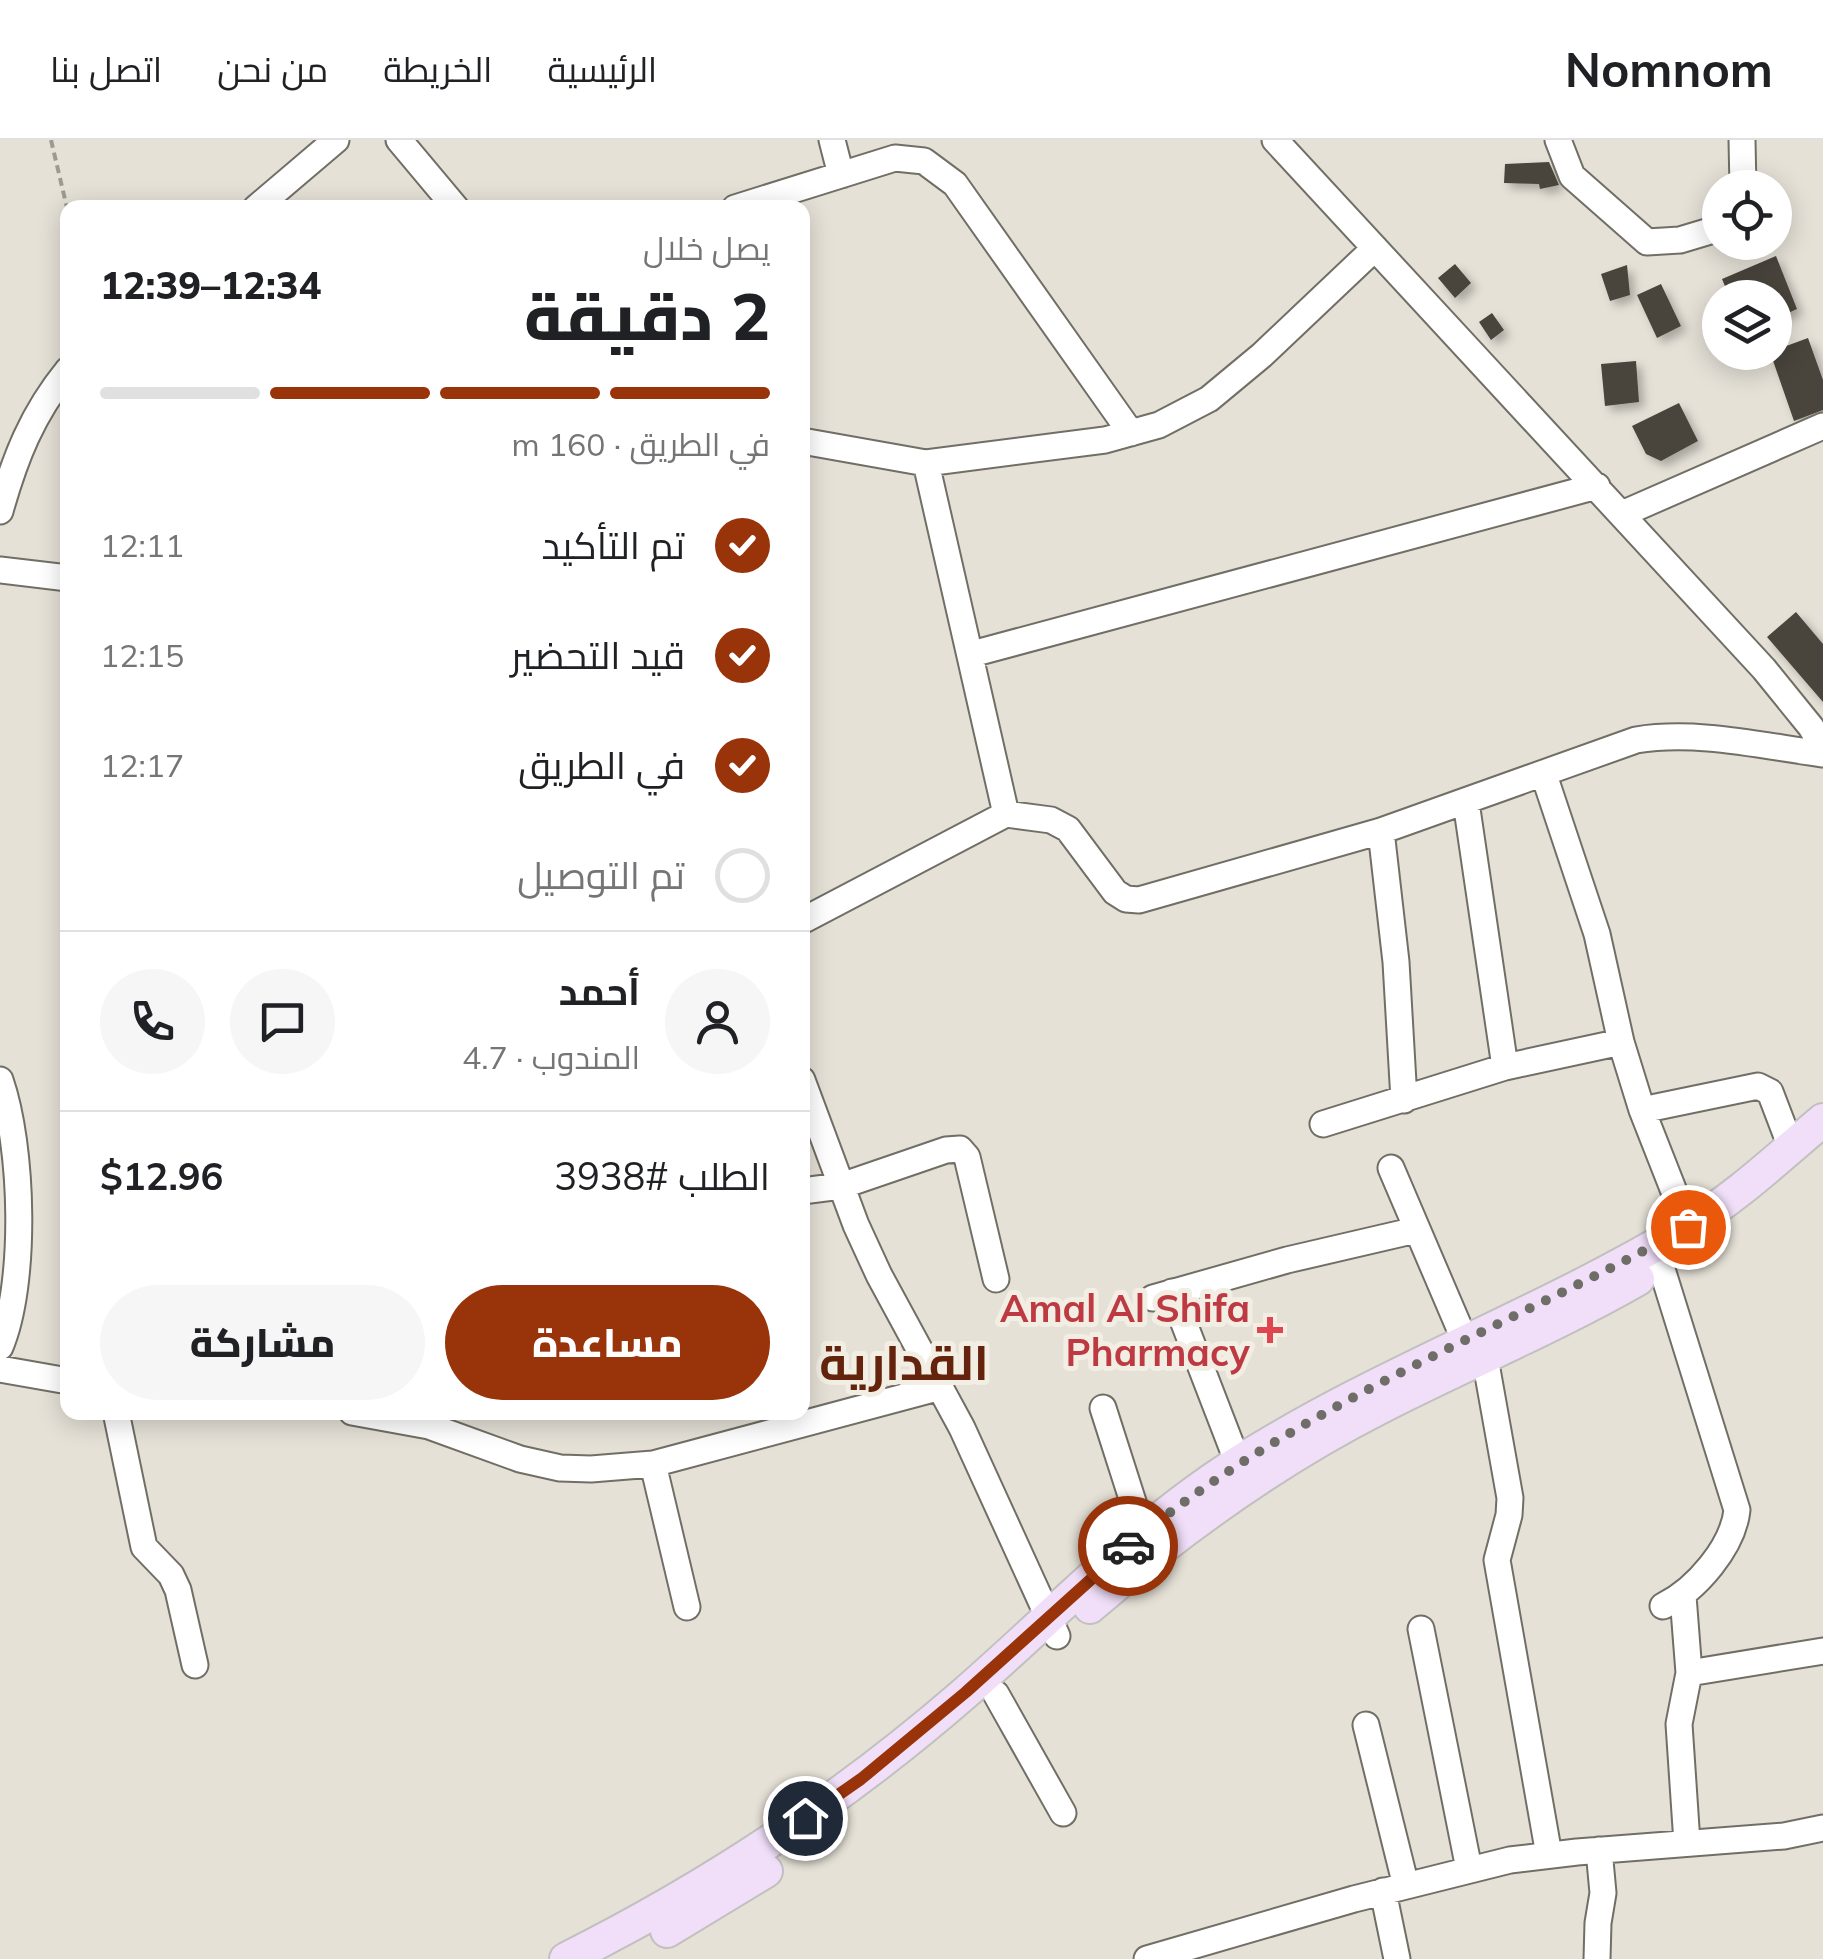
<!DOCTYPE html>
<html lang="ar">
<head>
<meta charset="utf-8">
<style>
	:root { --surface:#fff; --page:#f6f6f6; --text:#202124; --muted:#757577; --line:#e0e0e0; --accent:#99330a }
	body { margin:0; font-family:Mulish,Cairo,sans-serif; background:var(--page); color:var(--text); direction:rtl; height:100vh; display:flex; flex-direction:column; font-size:38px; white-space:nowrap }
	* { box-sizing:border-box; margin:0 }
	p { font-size:32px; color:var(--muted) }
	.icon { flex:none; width:55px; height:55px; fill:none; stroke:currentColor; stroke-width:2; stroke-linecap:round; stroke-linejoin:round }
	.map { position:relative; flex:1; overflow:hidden; direction:ltr }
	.sheet { position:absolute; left:60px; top:60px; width:750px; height:1220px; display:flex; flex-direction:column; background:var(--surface); border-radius:20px; box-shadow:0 5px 25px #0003; direction:rtl }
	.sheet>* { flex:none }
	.buttons { position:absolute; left:1702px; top:30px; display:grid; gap:20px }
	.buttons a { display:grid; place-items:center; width:90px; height:90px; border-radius:50%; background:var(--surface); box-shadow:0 5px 25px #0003; font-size:50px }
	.pin { position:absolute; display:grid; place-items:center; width:85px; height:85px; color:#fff; margin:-42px; border:5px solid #fff; border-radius:50%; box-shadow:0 2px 10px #0007 }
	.courier { position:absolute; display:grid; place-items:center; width:100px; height:100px; margin:-50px; border:8px solid #99330a; border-radius:50%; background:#fff; color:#222; box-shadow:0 2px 12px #0007 }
	.headline em { font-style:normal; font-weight:800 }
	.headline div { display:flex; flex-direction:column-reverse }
	.headline { display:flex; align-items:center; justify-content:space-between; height:170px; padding:0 40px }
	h1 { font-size:65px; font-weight:800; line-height:75px }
	.bar { display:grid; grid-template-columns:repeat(4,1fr); gap:15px 10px; align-content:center; height:120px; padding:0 40px }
	.bar i { height:12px; border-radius:8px; background:var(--line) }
	.bar .on { background:var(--accent) }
	.bar p { grid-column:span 4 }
	.line { display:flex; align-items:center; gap:25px; padding:0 40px; border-top:2px solid var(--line) }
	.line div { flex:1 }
	.round { display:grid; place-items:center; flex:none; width:105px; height:105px; border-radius:52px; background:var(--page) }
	ol { padding:0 40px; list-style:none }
	li { display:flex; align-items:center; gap:30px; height:110px }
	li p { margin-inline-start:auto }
	li .icon { padding:10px; border-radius:50%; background:var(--accent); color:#fff; stroke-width:4 }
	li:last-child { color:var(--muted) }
	li i { width:55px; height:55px; border:5px solid var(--line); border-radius:50% }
	.action { display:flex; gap:20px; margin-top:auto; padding:20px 40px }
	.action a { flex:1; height:115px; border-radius:60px; background:var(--accent); color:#fff; font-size:40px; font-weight:800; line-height:115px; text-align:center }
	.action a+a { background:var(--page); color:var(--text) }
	header { display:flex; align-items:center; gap:60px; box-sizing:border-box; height:140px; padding:0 50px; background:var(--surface); border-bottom:2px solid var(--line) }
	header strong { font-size:48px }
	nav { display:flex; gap:55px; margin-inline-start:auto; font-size:35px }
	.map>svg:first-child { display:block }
	.building { fill:#4a443d; filter:url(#shadow) }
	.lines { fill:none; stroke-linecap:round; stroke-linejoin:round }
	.minor-casing { stroke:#716e65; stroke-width:29 }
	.major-casing { stroke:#c1c0bf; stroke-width:36 }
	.path { stroke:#9d9a93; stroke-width:4; stroke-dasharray:8 5; stroke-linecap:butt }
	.minor { stroke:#fff; stroke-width:25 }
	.major { stroke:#f1dff9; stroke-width:32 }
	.done { stroke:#6f6d67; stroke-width:10; stroke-dasharray:0 18 }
	.route { stroke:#99330a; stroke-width:12 }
	.health-dot { fill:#e0444e; stroke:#f2eee4; stroke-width:4 }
	.labels { text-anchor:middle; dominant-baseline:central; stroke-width:10; stroke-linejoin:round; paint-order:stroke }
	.health-label { font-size:38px; font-weight:bold; fill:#be3a42; stroke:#f2eee4; text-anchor:end }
	.district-label { font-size:48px; font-weight:bold; fill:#64230c; stroke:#f2eee4 }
</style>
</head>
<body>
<header>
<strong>Nomnom</strong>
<nav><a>الرئيسية</a><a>الخريطة</a><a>من نحن</a><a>اتصل بنا</a></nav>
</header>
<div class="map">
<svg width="1823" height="1819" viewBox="0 0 1823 1819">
	<defs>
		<filter id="shadow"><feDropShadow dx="5.5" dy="5.5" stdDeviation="5" flood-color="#0004"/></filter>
	</defs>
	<rect width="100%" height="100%" fill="#e5e1d7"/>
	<path class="building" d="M1549,22L1559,45L1540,49L1539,44L1504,43L1505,24Z
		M1776,116L1797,169L1775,179V158H1730L1722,139Z
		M1455,124L1471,143L1455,158L1438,138Z
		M1627,125L1630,155L1610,161L1601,134Z
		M1661,144L1681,186L1657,198L1637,155Z
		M1492,173L1504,190L1491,200L1479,182Z
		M1808,198L1823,240V270L1794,281L1770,212Z
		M1636,221L1639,262L1605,266L1601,224Z
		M1679,263L1698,301L1661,321L1646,314L1632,286Z
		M1796,472L1823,504V562L1767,497Z"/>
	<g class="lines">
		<defs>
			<path id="minor" d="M399,0L456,68
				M832,0L841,35
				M1275,0L1764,529L1811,587L1823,607
				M1558,0L1572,36L1647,102L1680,100L1720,88
				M1742,0L1743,48
				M256,68L336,0
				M735,68L895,18L924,21L955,44L1131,293
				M802,301L926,323L1105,300L1159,285L1209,259L1262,215L1375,108
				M926,323L1006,674
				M0,371C15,318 32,274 68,230
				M1622,374L1823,286
				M0,430L68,438
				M972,514L1597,346
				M1544,635L1597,794L1621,902L1642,970L1688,1087
				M1466,662L1505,927
				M1381,691L1396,822L1404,960
				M802,781L1006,674L1051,680L1068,689L1115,752L1126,759L1139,760L1381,691L1636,600C1697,590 1762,606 1823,614
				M0,940C23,1006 27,1143 0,1207
				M802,940L856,1085L879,1135L962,1288L1057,1496
				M1642,970L1758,946L1770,952L1791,1007
				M1323,984L1505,927L1621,902
				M1391,1028L1465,1201
				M802,1051L841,1046L946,1010L960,1009L967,1017L996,1139
				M1661,1126L1737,1370C1733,1407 1696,1450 1663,1466
				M1172,1152L1238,1323
				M1153,1158L1287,1120L1416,1090
				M1485,1218L1510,1358L1509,1375L1497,1420L1549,1715
				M0,1229L68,1241
				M1103,1268L1143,1393
				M116,1272L144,1407L171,1435L178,1450L195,1525
				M352,1272L429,1286L520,1319L560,1328L591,1329L653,1324L941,1247
				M653,1324L687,1467
				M1683,1456L1689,1533L1679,1584L1687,1703
				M1421,1489L1469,1729
				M1689,1533L1823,1511
				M996,1554L1063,1673
				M1366,1585L1406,1746
				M1383,1751L1397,1819
				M1147,1819L1354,1759L1510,1720L1577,1712L1784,1696L1823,1688
				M1597,1819L1598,1783L1603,1753L1599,1710"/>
			<path id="major" d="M1090,1467C1178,1391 1275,1321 1379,1268C1465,1224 1554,1187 1638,1139
				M667,1791L766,1731
				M566,1819C710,1747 843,1659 965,1553C1055,1475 1137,1386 1239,1322C1381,1232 1541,1175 1685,1088C1735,1059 1779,1017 1823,980"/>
		</defs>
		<use href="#minor" class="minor-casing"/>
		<use href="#major" class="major-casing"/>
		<path class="path" d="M51,0L68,72"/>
		<use href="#minor" class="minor"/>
		<use href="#major" class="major"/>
	</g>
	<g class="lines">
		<path class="done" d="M1128,1406C1294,1266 1500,1191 1688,1087"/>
		<path class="route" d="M805,1678L861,1639L966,1552L1128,1406"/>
	</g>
	<path class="health-dot" d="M1265 1175h10v10h10v10h-10v10h-10v-10h-10v-10h10z"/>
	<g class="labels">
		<g class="health-label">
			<text x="1250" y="1168">Amal Al Shifa<tspan x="1250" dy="44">Pharmacy</tspan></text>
		</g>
		<g class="district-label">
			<text x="904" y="1222">القدارية</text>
		</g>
	</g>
</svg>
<div class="buttons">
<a><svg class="icon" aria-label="locate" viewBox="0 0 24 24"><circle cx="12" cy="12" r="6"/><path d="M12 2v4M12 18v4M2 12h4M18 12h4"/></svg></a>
<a><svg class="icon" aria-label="layers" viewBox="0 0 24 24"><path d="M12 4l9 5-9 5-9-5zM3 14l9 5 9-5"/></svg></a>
</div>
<div class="pin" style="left:1688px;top:1087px;background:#ea580c"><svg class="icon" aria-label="bag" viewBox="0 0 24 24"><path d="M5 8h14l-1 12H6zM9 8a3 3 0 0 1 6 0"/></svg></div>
<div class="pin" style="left:805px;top:1678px;background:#1f2937"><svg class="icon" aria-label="home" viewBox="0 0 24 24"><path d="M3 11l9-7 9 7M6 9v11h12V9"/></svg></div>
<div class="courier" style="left:1128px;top:1406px"><svg class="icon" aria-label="car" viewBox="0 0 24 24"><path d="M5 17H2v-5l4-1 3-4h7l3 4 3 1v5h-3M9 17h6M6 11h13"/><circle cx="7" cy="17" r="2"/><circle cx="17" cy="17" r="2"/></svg></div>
<section class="sheet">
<div class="headline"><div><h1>2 دقيقة</h1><p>يصل خلال</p></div><em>12:34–12:39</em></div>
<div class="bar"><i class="on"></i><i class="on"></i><i class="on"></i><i></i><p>في الطريق · 160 m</p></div>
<ol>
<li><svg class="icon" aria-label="check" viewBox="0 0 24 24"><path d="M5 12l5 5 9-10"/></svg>تم التأكيد<p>12:11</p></li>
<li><svg class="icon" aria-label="check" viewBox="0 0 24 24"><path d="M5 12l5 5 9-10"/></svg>قيد التحضير<p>12:15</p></li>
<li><svg class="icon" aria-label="check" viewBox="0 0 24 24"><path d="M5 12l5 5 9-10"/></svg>في الطريق<p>12:17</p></li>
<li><i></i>تم التوصيل</li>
</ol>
<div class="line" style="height:180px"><a class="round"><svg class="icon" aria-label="person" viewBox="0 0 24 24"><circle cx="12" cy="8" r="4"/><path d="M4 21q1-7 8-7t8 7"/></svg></a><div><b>أحمد</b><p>المندوب · 4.7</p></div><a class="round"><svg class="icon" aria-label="chat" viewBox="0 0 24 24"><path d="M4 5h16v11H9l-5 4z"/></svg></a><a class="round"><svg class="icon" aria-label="phone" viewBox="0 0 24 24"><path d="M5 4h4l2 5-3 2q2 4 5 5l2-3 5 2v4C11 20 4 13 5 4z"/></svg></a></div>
<div class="line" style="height:130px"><div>الطلب #3938</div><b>$12.96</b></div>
<div class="action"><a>مساعدة</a><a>مشاركة</a></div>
</section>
</div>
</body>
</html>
